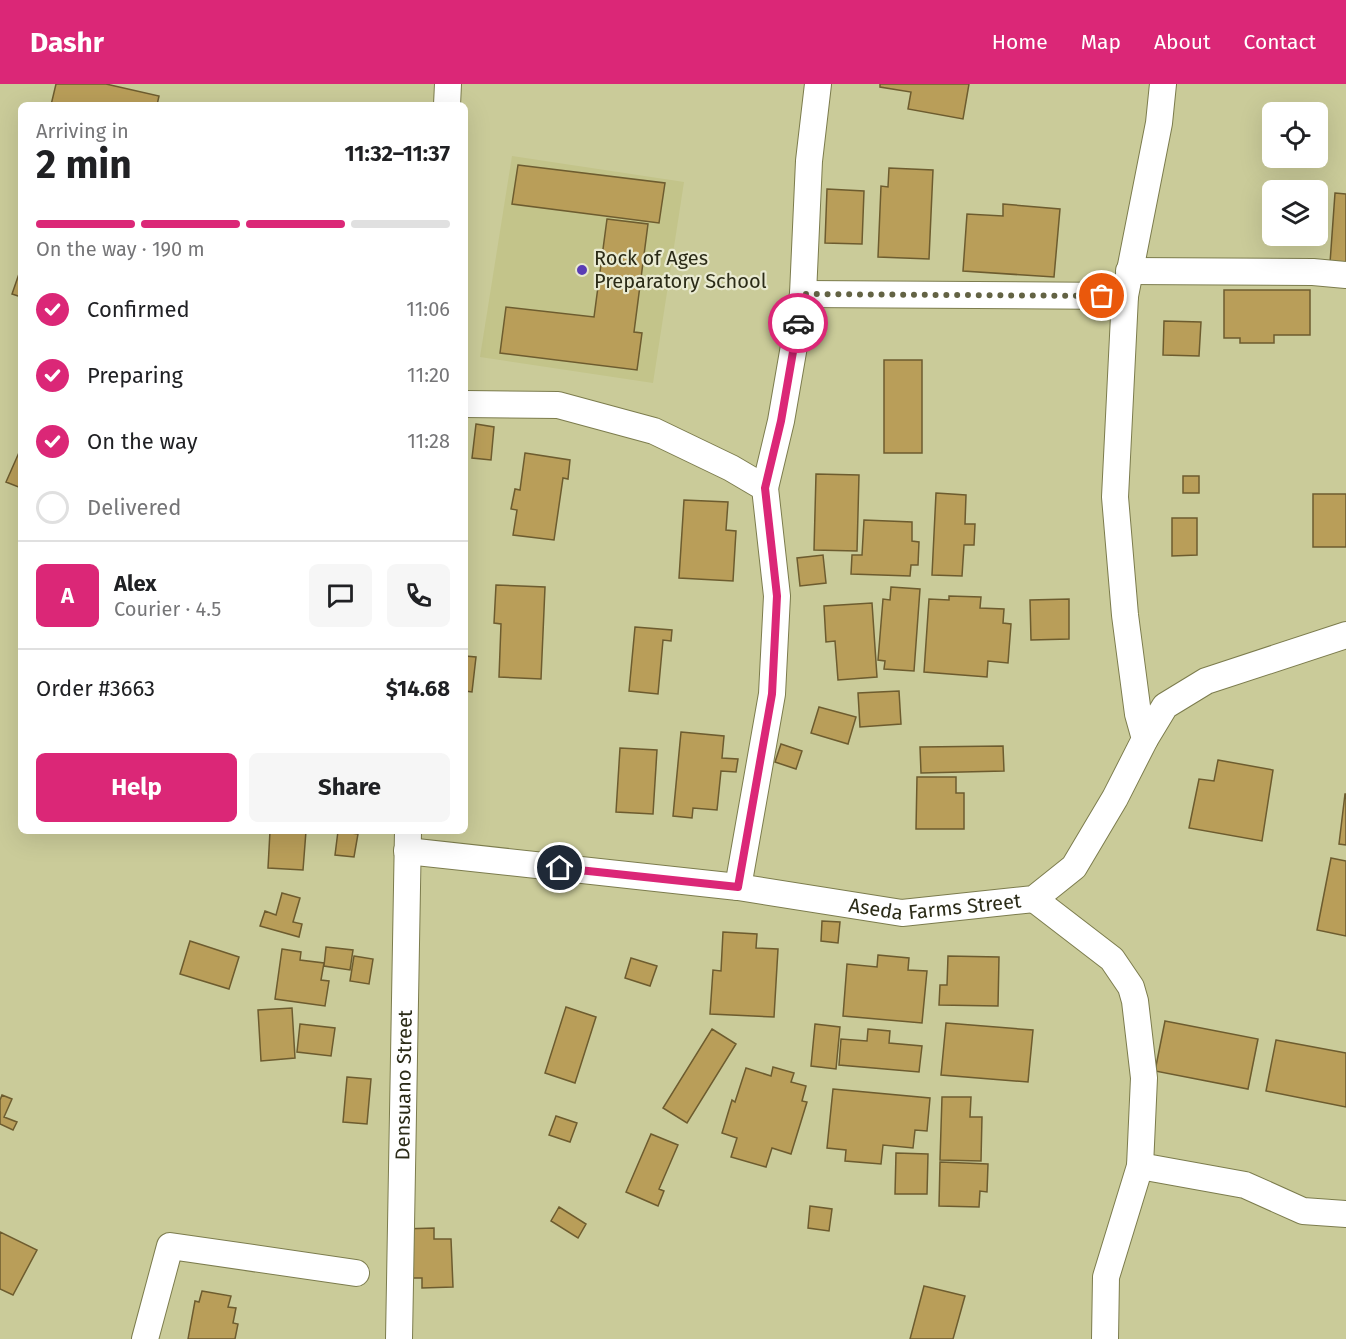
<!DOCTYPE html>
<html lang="en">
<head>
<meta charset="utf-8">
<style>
	:root { --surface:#fff; --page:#f6f6f6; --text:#202124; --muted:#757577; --line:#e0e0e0; --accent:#db2777 }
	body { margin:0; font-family:"Fira Sans",sans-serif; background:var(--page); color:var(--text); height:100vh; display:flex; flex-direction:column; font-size:22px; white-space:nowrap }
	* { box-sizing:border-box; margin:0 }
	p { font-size:20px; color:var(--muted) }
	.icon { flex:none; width:33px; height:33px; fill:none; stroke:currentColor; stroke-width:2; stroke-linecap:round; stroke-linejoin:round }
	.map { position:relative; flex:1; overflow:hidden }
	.drawer { position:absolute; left:18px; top:18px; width:450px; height:732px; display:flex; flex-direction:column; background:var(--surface); border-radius:9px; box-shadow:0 6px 24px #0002 }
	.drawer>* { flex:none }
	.buttons { position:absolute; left:1262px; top:18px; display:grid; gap:12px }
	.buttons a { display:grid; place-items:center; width:66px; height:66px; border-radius:9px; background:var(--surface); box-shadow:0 6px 24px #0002; font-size:30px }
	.pin { position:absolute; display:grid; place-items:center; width:51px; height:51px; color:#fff; margin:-26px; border:3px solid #fff; border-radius:50%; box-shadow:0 2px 6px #0007 }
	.courier { position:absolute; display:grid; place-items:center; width:60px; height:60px; margin:-30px; border:4px solid #db2777; border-radius:50%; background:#fff; color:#222; box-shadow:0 2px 8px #0007 }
	.summary em { font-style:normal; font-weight:700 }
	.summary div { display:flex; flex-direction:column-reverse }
	.summary { display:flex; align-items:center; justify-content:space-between; height:102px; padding:0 18px }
	h1 { font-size:39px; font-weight:700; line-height:45px }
	.bar { display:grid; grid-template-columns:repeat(4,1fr); gap:9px 6px; align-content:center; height:72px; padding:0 18px }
	.bar i { height:8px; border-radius:4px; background:var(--line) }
	.bar .on { background:var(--accent) }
	.bar p { grid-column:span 4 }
	.line { display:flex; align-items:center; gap:15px; padding:0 18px; border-top:2px solid var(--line) }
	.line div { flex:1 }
	.round { display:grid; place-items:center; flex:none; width:63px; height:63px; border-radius:9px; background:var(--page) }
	ol { padding:0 18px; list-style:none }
	li { display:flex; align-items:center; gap:18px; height:66px }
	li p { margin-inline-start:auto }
	li .icon { padding:6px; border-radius:50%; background:var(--accent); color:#fff; stroke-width:4 }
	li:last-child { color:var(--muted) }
	li i { width:33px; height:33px; border:3px solid var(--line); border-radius:50% }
	.cta { display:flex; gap:12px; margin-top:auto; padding:12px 18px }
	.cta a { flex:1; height:69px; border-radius:9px; background:var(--accent); color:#fff; font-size:24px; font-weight:700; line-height:69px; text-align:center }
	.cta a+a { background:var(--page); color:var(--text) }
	header { display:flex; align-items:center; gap:36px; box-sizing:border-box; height:84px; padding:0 30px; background:var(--accent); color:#fff }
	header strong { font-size:28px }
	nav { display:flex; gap:33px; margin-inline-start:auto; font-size:21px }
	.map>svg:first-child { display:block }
	.built { fill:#c3c48a }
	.building { fill:#b99e59; stroke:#6d5c2f; stroke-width:1.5 }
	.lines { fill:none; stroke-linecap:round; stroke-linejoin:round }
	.street-casing { stroke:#7c7c4d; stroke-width:28 }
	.street { stroke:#fff; stroke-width:26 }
	.done { stroke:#636344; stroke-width:6; stroke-dasharray:0 10.8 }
	.route { stroke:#db2777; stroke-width:8 }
	.poi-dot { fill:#5a3db5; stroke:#e9ead1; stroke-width:2 }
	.labels { text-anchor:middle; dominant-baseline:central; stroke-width:4.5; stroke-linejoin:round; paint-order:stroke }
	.poi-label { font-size:20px; fill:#2b2b17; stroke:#e9ead1; text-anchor:start }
	.street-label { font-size:20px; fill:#2b2b17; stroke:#e9ead1 }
</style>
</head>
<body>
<header>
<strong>Dashr</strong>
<nav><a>Home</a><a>Map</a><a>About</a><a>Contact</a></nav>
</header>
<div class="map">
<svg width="1346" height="1255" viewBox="0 0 1346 1255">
	<rect width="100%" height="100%" fill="#cacb99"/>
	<path class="built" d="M512,72L684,98L653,299L480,273Z"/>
	<path class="building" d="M56,0H106L159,12L157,21H51Z
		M880,0H969L963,35L908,25L911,8L880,3Z
		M518,81L665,99L659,139L512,120Z
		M889,84L933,86L929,175L878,173L881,102L888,103Z
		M827,105L864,107L862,160L825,159Z
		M1335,109L1346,110V181L1330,179Z
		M1003,120L1060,125L1054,193L963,187L967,130L1003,132Z
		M607,135L648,140L634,248L642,249L637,286L500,269L506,223L594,233Z
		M21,184V213L12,210Z
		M1224,206H1310V251H1274V259H1240V254H1224Z
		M1164,237L1201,238L1199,272L1163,271Z
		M884,276H922V369H884Z
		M476,340L494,343L491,376L472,374Z
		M21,364V404L6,398Z
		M525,369L570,376L568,395L563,394L554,456L513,451L517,426L511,425L515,405L520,406Z
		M816,390L859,391L857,467L814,466Z
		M1183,392H1199V409H1183Z
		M936,409L966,411L965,440H975L974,461H964L962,492L932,491Z
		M1313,410H1346V463H1313Z
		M684,416L728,418L726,446L736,447L733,497L679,494Z
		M1172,434H1197V471L1172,472Z
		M864,436L912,438V457L919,458L918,481H911L910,492L851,490L852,471H862Z
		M823,471L826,499L800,502L797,474Z
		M496,501L545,503L541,595L499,593L501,540L494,539Z
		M891,503L920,505L914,587L884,585L885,577L878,576L883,515L890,516Z
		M949,512L981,513L980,524L1004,525L1003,539L1011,540L1008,579L988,577L987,593L924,588L929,515L949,516Z
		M1069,515V555L1031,556L1030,516Z
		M872,519L877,593L838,596L835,557L826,558L824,522Z
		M635,543L672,546L671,557L663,556L658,610L629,607Z
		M465,572L476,573L472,608L465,607Z
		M899,607L901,640L860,643L858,609Z
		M819,623L856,633L848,660L811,649Z
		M681,648L724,652L722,674L738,675L736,688L721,687L717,726L693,724L692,734L673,732Z
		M781,660L802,667L796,685L775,678Z
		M1003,662L1004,687L921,689L920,663Z
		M620,664L657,666L653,730L616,728Z
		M1218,676L1273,686L1262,757L1189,744L1199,695L1214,697Z
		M917,693H956V709H964V745H916Z
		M1345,710H1346V761L1339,760Z
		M270,747H306L303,786L268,784Z
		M338,747L358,750L354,773L335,771Z
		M1331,774L1346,777V852L1317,846Z
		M282,809L300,814L293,838L302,840L299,853L260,842L265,827L276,831Z
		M822,837L840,838L838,859L821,857Z
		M723,848L757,850L756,864L778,865L774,933L710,930L713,886L721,887Z
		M190,857L239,873L229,905L180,890Z
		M326,863L353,866L350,886L324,882Z
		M282,865L301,868L300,876L324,879L321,896L329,897L325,922L275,915Z
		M878,871L909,874L908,886L927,887L922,939L843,932L847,880L877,883Z
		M354,872L373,875L369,900L350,897Z
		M948,872L999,873L998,922L939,921L940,901H947Z
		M631,874L657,882L650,902L625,894Z
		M566,923L596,933L575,999L545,989Z
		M292,924L295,974L261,977L258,926Z
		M1165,937L1258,955L1248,1005L1155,987Z
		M946,939L1033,946L1028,998L941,991Z
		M300,940L335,944L331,972L297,968Z
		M815,940L840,943L836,985L811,982Z
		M712,945L736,960L687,1039L663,1024Z
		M868,945L890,947L889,959L922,962L919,988L839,981L841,955L867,957Z
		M1276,956L1346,969V1023L1266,1007Z
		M773,983L794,989L791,998L806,1002L802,1017L807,1018L791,1070L772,1064L766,1083L731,1073L737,1054L722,1049L732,1016L735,1018L746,984L771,992Z
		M347,993L371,995L367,1040L343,1038Z
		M833,1005L930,1014L927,1047L915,1046L913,1064L883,1061L881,1080L845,1077L846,1066L827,1064Z
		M2,1011L12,1015L4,1033L17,1038L13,1046L0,1040V1016Z
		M942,1013H971L970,1033H982L981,1077L940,1076Z
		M556,1032L577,1039L570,1058L549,1051Z
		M651,1050L678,1061L659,1105L664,1107L658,1122L626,1108Z
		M896,1069L928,1070L927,1110H895Z
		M940,1078L988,1080L987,1108L980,1107L979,1123L939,1122Z
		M810,1122L832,1125L829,1147L808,1144Z
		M559,1123L586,1140L578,1154L551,1137Z
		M434,1144V1155H451L453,1203L422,1204V1194H403L401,1145Z
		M0,1148L37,1166L13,1211L0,1205Z
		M924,1202L965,1212L953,1255H910Z
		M202,1207L231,1212L228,1223L236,1224L233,1239L238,1240L235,1255H188L195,1217L199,1218Z"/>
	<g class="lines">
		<defs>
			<g id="street">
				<path d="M447,21L448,0"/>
				<path d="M1129,187L1313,188L1346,191"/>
				<path d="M803,210L1125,212"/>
				<path d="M465,320L558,321L654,347L731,384L765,404L777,512L772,610L738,803"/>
				<path d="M765,404L781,337L803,210L809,77L818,0"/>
				<path d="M1145,655L1138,630L1125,531L1115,413L1125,212L1159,39L1163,0"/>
				<path id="s1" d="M407,767L738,803L902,829L1034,815L1074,783L1115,714L1145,655L1165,622L1206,597L1346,551"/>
				<path d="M1034,815L1112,875L1131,903L1135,917L1144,994L1140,1082L1106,1193L1105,1255"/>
				<path d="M1140,1082L1245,1101L1303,1127L1346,1130"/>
				<path d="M145,1255L170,1162L356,1189"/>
				<path id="s2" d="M399,1255L408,747"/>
			</g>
		</defs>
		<use href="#street" class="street-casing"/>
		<use href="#street" class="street"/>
	</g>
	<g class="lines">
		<path class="done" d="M798,239L803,210L1102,212"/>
		<path class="route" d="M560,784L738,803L772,610L777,512L765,404L781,337L798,239"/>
	</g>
	<circle class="poi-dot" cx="582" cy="186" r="6"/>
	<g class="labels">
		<g class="poi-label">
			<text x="594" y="174">Rock of Ages<tspan x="594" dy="23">Preparatory School</tspan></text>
		</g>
		<g class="street-label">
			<text stroke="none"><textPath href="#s1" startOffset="532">Aseda Farms Street</textPath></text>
			<text stroke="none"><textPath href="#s2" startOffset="254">Densuano Street</textPath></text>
		</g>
	</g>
</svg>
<div class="buttons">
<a><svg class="icon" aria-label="locate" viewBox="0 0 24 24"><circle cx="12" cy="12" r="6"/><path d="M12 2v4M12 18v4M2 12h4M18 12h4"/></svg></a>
<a><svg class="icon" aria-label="layers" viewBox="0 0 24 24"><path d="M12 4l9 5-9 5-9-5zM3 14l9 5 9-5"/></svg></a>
</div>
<div class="pin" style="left:1102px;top:212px;background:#ea580c"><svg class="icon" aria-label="bag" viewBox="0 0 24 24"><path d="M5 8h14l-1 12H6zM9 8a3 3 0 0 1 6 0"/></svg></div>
<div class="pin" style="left:560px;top:784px;background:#1f2937"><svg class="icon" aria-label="home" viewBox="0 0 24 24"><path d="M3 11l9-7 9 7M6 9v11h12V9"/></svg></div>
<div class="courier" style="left:798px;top:239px"><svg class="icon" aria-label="car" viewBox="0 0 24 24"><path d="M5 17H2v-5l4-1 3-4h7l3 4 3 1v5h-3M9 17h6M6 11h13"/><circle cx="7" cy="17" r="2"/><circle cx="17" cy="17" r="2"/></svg></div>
<section class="drawer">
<div class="summary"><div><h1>2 min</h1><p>Arriving in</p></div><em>11:32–11:37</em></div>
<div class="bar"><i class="on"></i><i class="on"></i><i class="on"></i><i></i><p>On the way · 190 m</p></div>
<ol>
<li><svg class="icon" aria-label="check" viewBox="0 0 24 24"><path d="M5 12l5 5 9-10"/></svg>Confirmed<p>11:06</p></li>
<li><svg class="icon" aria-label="check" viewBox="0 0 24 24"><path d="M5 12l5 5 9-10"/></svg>Preparing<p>11:20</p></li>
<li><svg class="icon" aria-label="check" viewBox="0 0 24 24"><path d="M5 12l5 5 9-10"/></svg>On the way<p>11:28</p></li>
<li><i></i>Delivered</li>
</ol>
<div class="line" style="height:108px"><b class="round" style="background:var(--accent);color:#fff">A</b><div><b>Alex</b><p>Courier · 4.5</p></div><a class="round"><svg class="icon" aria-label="chat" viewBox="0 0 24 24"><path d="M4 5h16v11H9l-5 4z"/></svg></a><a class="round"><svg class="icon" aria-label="phone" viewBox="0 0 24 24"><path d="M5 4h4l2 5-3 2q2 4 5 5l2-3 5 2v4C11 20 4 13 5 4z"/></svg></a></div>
<div class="line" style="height:78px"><div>Order #3663</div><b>$14.68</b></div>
<div class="cta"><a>Help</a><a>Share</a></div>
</section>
</div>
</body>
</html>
